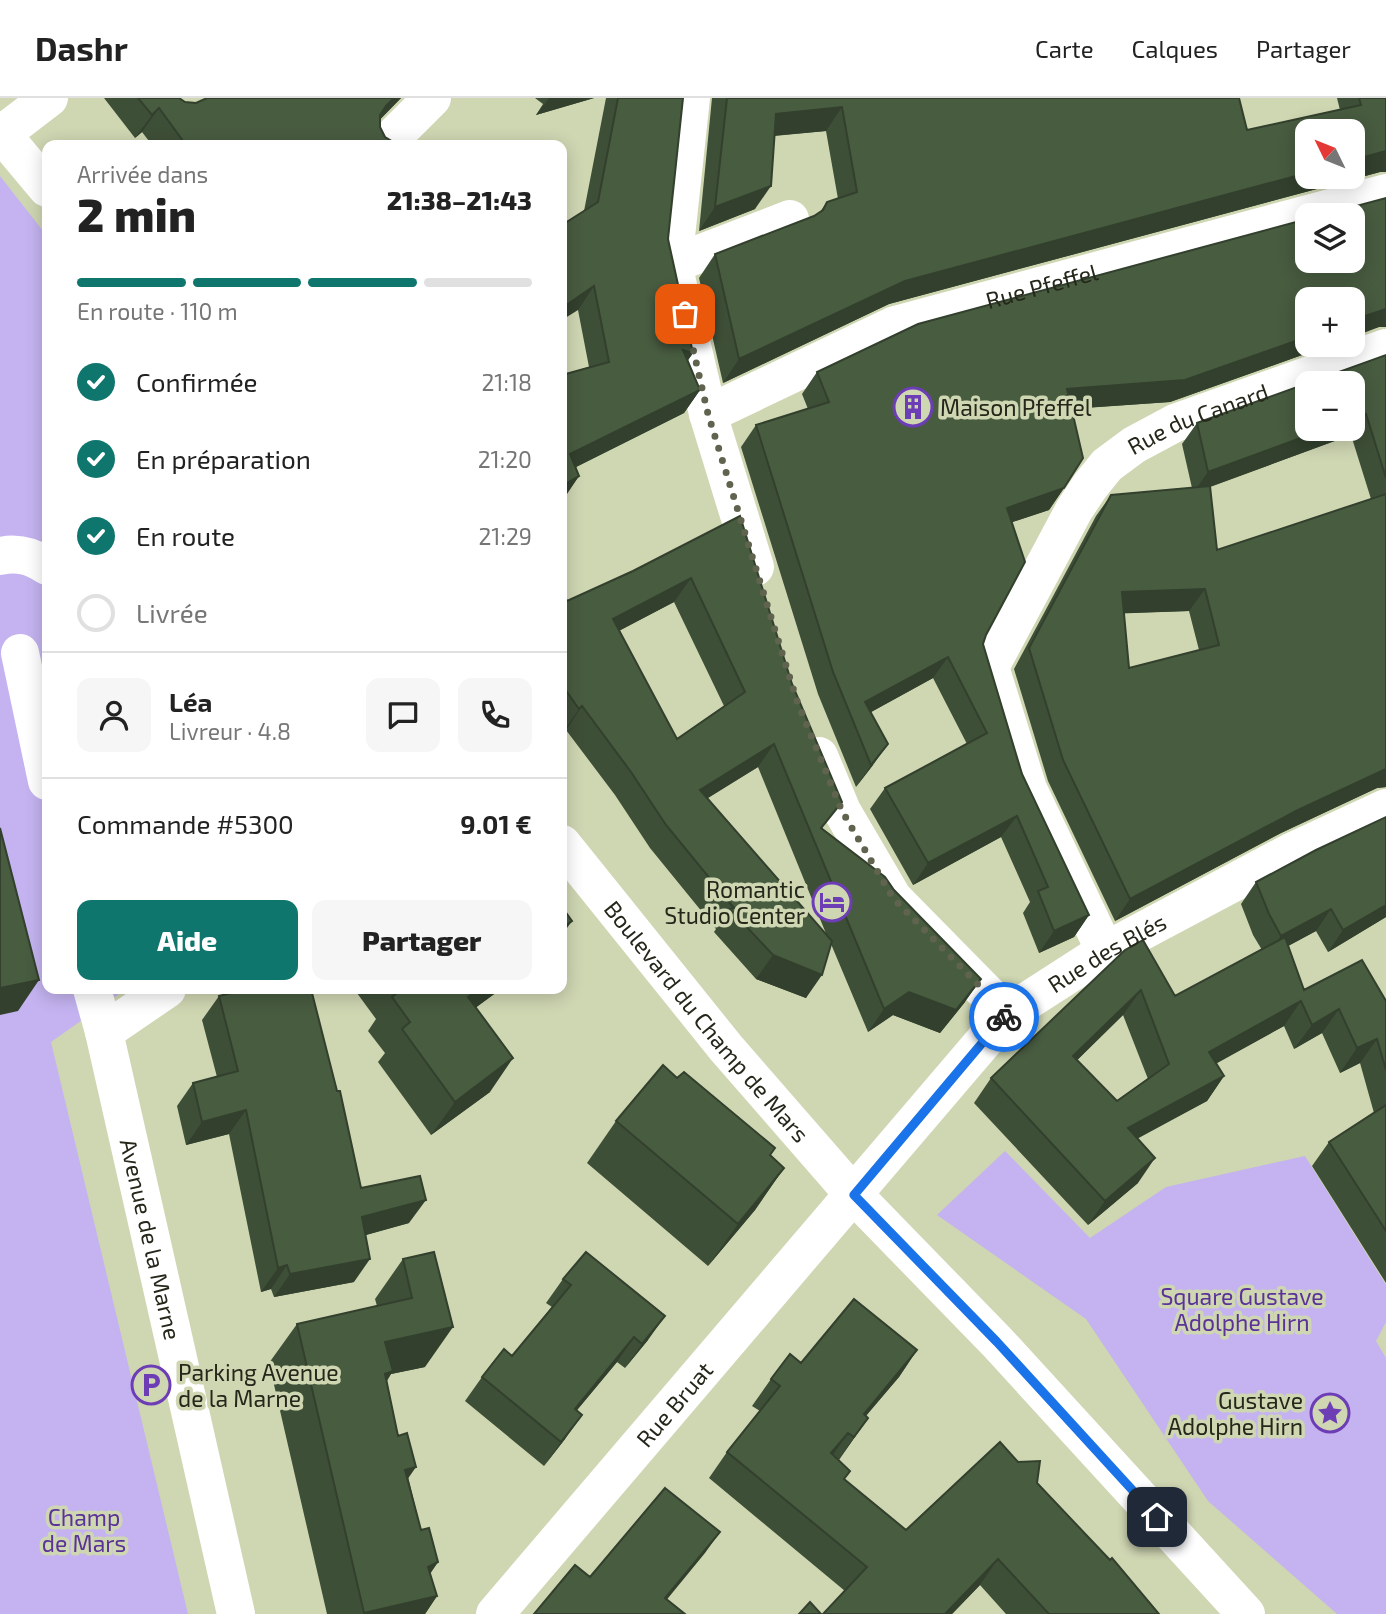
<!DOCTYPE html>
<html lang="fr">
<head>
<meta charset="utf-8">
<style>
	:root { --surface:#fff; --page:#f6f6f6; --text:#222; --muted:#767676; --line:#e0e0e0; --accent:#0f766e }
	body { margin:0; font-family:"Exo 2",sans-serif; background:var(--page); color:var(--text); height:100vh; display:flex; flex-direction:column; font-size:26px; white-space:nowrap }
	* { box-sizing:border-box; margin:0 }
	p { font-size:23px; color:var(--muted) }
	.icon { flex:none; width:38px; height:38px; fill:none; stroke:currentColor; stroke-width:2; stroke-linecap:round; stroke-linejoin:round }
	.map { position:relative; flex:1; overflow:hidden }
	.side { position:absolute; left:42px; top:42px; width:525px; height:854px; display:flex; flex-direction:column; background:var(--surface); border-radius:14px; box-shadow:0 4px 18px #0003 }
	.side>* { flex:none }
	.needle { width:46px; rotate:313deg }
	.tools { position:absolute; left:1295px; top:21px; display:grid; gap:14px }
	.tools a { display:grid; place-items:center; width:70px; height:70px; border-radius:14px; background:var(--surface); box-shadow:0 4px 18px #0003; font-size:35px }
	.pin { position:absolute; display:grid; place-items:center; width:60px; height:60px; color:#fff; margin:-30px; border-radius:14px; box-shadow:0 4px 10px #0006 }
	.courier { position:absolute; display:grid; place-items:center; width:70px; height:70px; margin:-35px; border:5px solid #1a73e8; border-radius:50%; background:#fff; color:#222; box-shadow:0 2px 9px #0007 }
	.head em { font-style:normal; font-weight:800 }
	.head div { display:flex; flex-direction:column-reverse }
	.head { display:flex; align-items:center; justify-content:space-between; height:119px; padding:0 35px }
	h1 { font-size:46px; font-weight:800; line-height:52px }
	.bar { display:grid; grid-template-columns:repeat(4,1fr); gap:10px 7px; align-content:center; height:84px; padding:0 35px }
	.bar i { height:9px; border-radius:5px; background:var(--line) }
	.bar .current { background:var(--accent) }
	.bar p { grid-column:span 4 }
	.line { display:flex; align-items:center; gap:18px; padding:0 35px; border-top:2px solid var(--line) }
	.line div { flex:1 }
	.round { display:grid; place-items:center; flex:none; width:74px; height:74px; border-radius:14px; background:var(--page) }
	ol { padding:0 35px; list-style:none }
	li { display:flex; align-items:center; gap:21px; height:77px }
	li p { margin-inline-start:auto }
	li .icon { padding:7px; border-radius:50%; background:var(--accent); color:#fff; stroke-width:4 }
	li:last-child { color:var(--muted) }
	li i { width:38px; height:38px; border:4px solid var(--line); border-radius:50% }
	.primary-button { display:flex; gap:14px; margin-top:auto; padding:14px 35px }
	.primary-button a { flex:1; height:80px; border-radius:14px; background:var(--accent); color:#fff; font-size:28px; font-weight:800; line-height:80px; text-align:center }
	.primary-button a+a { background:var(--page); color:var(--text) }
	header { display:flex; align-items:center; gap:42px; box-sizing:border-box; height:98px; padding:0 35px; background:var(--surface); border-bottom:2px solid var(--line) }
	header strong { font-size:33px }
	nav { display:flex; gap:38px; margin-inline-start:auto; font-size:24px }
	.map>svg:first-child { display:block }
	.green { fill:#c4b3f0 }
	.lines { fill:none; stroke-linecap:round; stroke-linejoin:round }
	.minor { stroke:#fff; stroke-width:38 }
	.wall { fill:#3e4f37; fill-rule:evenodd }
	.shaded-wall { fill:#32402d }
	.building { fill:#485c40; stroke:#32402d; stroke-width:2; fill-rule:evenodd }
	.done { stroke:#60644f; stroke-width:7; stroke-dasharray:0 12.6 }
	.route { stroke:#1a73e8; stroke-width:9 }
	.labels { text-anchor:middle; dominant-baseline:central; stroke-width:7; stroke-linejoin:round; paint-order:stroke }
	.street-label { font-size:23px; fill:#242719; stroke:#cfd6b2 }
	.poi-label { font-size:23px; fill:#242719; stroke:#cfd6b2; text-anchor:start }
	.park-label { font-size:23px; fill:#5a3298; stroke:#cfd6b2 }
</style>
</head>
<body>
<header>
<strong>Dashr</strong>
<nav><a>Carte</a><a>Calques</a><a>Partager</a></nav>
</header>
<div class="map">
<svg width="1386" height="1516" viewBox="0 0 1386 1516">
	<rect width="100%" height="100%" fill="#cfd6b2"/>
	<path class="green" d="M0,78L47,138V891H126L51,944L188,1516H0Z
		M1005,1053L1090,1140L1166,1089L1305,1058L1386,1187V1224L1376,1243L1386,1260V1516H1337L1208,1403L1086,1221L937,1117Z"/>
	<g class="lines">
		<g class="minor">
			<path d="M691,0L673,166L708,316L755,469"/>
			<path d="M0,34L47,90"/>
			<path d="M2,36L49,0"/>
			<path d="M385,47L432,0"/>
			<path d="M673,166L790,121"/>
			<path id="s1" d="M708,316L895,227L1386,95"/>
			<path d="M0,458C18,454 32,458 47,468"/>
			<path d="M20,555L47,683"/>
			<path d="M819,658L842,713L893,800L1007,916"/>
			<path id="s2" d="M562,746L726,950L854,1097L997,1244L1246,1516"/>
			<path id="s3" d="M1105,853L1028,691L990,569L1074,412L1090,388L1107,367L1134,347L1175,325L1386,250"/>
			<path id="s4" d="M92,891L104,934L236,1516"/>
			<path d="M104,934L167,891"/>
			<path id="s5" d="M495,1516L1007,916L1105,853L1291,754L1386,710"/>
		</g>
	</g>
	<path class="wall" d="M104,0H179L185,4L196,5L205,1V0H401L380,21V29L385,39L395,45L414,47H152L142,34L135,40Z
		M535,0H594L536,17L543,6Z
		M606,0H683L668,141L693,255L688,262L700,292L684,315L576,369L579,378L562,402V277L589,269L578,212L584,113Z
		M712,0H1239L1247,32L1340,12L1337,0H1386L1380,74L889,206L723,285L699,180L715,156L814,118L820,114L827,104L838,101L826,33L774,38L755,111L699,133Z
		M1386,100V229H1379L1307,247H1330L1170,304L1071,311L1064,390L1049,412L1012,424L983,546L1022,676L1089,817L1074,839L1039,855L1023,815L1030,804L1001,739L913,787L870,711L885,690L967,646L933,580L871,614L873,667L856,689L818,596L741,349L756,327L808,311L802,296L817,274Z
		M1386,257V689L1377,690L1281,735L1115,823L1048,683L1014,571L1096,418L1111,397L1192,390L1182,346L1197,325ZM1351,337L1371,401L1217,452L1210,389ZM1189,513L1199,552L1129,570L1124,515Z
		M740,418L823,731L965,904L940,935L893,917L868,934L831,846L806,900L756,881L714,834L716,831L650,750L615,697L566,632L563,634L562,633V495L567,503L633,473ZM674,504L724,608L677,641L619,533ZM758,669L827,838L707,700Z
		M1256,784L1386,819L1328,854L1316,833L1288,848L1304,892L1386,903V1185L1312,1068L1329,1044L1374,1015L1360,965L1340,975L1322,935L1294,951L1284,928L1216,965L1224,978L1207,1003L1137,1040L1138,1085L1088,1127L974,1005L991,980L1125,852L1175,898L1262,852L1253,837L1241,806ZM1123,917L1148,981L1117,1003L1077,962Z
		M354,891H501L475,910L490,994L431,1037L378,964L385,955L368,933L376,921Z
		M219,898L361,1090L409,1125L365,1137L354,1184L274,1199L271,1191L261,1194L229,1036L186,1047L177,1008L193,985L217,979L202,922Z
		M677,980L770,1057L784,1070L755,1112L708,1168L587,1065L616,1023Z
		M434,1154L425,1269L391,1276L387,1283L398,1338L421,1432L438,1464L430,1476L437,1498L425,1516H327L269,1265L297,1226L377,1208L375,1201L403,1161Z
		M563,1181L648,1242L625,1270L617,1264L577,1312L565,1341L544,1368L465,1303L482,1279L512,1258L552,1209L546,1205Z
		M917,1252L899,1279L866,1318L868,1320L839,1362L850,1373L844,1381L906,1432L1037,1385L1159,1516H1006L980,1487L952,1516H823L845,1493L709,1380L727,1354L760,1313L752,1308L771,1281L801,1265Z"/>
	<path class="shaded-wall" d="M394,0H401L370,32L386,8Z
		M549,0H594L536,17Z
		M842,9L826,33L759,39L776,16Z
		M159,10L142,34L135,40L152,17Z
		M1386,53V74H1380L889,206L723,285L739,261L905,183L1307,75V79H1353V62Z
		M771,88L755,111L699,133L715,109Z
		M594,188L578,212L562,222V210Z
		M1386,211V229H1379L1353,239V222Z
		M1307,239V247H1330L1170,304L1052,312L1067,291Z
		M683,252L693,255L677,278Z
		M700,292L684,315L562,376L570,356Z
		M1366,316L1351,337L1193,395L1208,374L1325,331H1353V320Z
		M579,378L563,402H562V388Z
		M1064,390L1049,412L992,431L1007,410Z
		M691,480L674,504L597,544L613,521Z
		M1205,491L1189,513L1107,516L1122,494Z
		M948,559L933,580L853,624L865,604Z
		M582,608L566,632L563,634L579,611Z
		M774,646L758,669L684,715L700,692Z
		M888,646L873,667L856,689L871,667Z
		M1386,671V689L1377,690L1281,735L1115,823L1130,801L1296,713Z
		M1017,718L1001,739L913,787L928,765Z
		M1386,807V819L1328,854L1343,832Z
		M1331,811L1316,833L1266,860L1281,838Z
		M1089,817L1074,839L1039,855L1054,833Z
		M572,823L562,837V830Z
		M773,857L822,877L806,900L756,881Z
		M981,881L965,904L940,935L893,917L868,934L884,911L909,894Z
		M39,882L18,913L0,917V890Z
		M479,891H501L444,933L468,899Z
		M1141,892L1123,917L1056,983L1073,958Z
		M1301,903L1284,928L1192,979L1209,954Z
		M1339,911L1322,935L1294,951L1312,927Z
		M1377,941L1360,965L1340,975L1357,950Z
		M513,960L490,994L431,1037L455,1004Z
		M1224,978L1207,1003L1111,1055L1128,1030Z
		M246,1012L229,1036L186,1047L202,1024Z
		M1155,1060L1138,1085L1088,1127L1105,1103Z
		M784,1070L755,1112L708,1168L738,1126Z
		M426,1102L409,1125L345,1143L362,1119Z
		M370,1161L354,1184L274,1199L290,1176Z
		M287,1167L271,1191L261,1194L278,1170Z
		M665,1218L648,1242L625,1270L642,1246Z
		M453,1229L425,1269L391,1276L365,1313L385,1244Z
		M634,1239L617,1264L558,1335L575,1311Z
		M917,1252L899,1279L850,1336L864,1316Z
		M582,1317L565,1341L544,1368L561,1344Z
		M868,1320L850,1346L836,1365L854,1339Z
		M848,1335L830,1361L831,1355Z
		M416,1369L389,1408L405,1372Z
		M720,1434L705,1455L655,1516L665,1500Z
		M998,1461L980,1487L952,1516H945Z
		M438,1464L410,1504L437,1498L425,1516H363L428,1469Z"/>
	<path class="building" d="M138,0H179L185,4L196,5L207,0H394L386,8L380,17V29L385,39L395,45L411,43L414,47H186L159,10L152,17Z
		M618,0H683L668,141L693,255L683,252L700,292L570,356L579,378L562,388V277L609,264L594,188L562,210V127L598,104Z
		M727,0H1239L1247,32L1361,7L1359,0H1386V53L1353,62V33H1307V75L905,183L739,261L715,156L814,118L823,112L827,104L857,94L842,9L776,16L771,88L715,109Z
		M1386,100V211L1353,222V201H1307V239L1185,282L1067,291L1083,360L1064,390L1007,410L1025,464L986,537L983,546L1022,676L1089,817L1054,833L1038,793L1048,789L1017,718L928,765L885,690L987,635L948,559L865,604L888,646L871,667L833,574L756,327L829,304L817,274L918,226L1307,121V163H1353V117H1323Z
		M1386,257V380L1366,316L1353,320V285H1307V331H1325L1208,374L1197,325Z
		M1210,388L1217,452L1386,396V671L1296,713L1130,801L1063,662L1029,550L1111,397ZM1205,491L1219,547L1129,570L1122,494Z
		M740,418L792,586L842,704L821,730L885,779L894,792L981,881L956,912L909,894L884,911L774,646L700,692L832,843L822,877L773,857L730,811L734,810L666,727L631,674L582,608L579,611L562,587V495L567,503L633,473ZM691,480L745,594L677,641L613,521Z
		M1386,719V807L1343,832L1331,811L1281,838L1269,816L1256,784L1316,752Z
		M0,730L39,882L0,890Z
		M562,809L572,823L562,830Z
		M1285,839L1304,892L1362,862L1386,903V972L1377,941L1357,950L1339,911L1312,927L1301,903L1209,954L1224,978L1128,1030L1155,1060L1105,1103L991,980L1125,852L1143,842L1175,898ZM1141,892L1169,966L1117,1003L1073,958Z
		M247,891H311L337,993H340L361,1090L420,1078L426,1102L362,1119L370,1161L290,1176L287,1167L278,1170L246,1012L202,1024L193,985L238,973L219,898Z
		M402,891H479L468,899L513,960L455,1004L402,931L410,924L392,899Z
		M663,967L677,980L684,974L775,1050L770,1057L784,1070L738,1126L616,1023Z
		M1386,1007V1133L1329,1044Z
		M434,1154L453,1229L385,1244L393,1273L385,1276L398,1338L407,1335L416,1369L405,1372L421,1432L429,1430L438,1464L428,1469L437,1498L364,1515L297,1226L412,1200L403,1161Z
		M586,1154L665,1218L642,1246L634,1239L575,1311L582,1317L561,1344L482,1279L504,1251L512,1258L571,1187L563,1181Z
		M854,1201L917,1252L864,1316L868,1320L854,1339L848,1335L831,1355L850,1373L844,1381L906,1432L1000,1344L1018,1364L1040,1363L1037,1385L1110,1462L1112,1460L1159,1516H1049L998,1461L945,1516H823L867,1469L727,1354L780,1288L771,1281L790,1256L801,1265Z
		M665,1390L720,1434L665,1500L685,1516H534L575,1467L590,1479Z
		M810,1504L821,1516H799Z"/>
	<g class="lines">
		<path class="done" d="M685,216L708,316L797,603L842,713L893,800L1007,916L1004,919"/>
		<path class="route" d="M1004,919L854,1097L997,1244L1157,1419"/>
	</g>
	<defs>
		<symbol id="building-ring" viewBox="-11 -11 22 22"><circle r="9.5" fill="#cfd6b2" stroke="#6c3db5" stroke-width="1.5"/><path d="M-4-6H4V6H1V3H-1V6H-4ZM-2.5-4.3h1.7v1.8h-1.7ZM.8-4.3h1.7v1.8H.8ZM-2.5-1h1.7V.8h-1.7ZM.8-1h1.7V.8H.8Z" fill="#6c3db5"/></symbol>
		<symbol id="hotel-ring" viewBox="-11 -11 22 22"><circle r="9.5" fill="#cfd6b2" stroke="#6c3db5" stroke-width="1.5"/><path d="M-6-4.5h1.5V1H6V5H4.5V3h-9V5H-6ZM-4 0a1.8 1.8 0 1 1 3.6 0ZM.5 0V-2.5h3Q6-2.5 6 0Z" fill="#6c3db5"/></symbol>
		<symbol id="parking-ring" viewBox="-11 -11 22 22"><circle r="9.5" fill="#cfd6b2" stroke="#6c3db5" stroke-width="1.5"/><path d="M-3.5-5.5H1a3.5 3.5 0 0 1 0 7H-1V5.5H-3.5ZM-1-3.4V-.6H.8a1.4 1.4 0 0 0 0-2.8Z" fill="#6c3db5"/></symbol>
		<symbol id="sight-ring" viewBox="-11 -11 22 22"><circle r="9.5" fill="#cfd6b2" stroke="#6c3db5" stroke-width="1.5"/><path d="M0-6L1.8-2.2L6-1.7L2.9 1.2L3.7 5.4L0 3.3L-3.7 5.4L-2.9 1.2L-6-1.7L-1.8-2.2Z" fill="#6c3db5"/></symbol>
	</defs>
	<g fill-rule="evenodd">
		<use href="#building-ring" x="891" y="287" width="44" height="44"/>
		<use href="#hotel-ring" x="810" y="782" width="44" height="44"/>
		<use href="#parking-ring" x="129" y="1265" width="44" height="44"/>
		<use href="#sight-ring" x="1308" y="1293" width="44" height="44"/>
	</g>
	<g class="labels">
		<g class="street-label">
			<text stroke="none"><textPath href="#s1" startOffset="359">Rue Pfeffel</textPath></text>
			<text stroke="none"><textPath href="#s3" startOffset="644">Rue du Canard</textPath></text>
			<text stroke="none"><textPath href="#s5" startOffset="906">Rue des Blés</textPath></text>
			<text stroke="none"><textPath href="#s2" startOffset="229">Boulevard du Champ de Mars</textPath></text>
			<text stroke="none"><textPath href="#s4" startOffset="257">Avenue de la Marne</textPath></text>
			<text stroke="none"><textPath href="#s5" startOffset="276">Rue Bruat</textPath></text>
		</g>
		<g class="poi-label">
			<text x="940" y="309">Maison Pfeffel</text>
			<text x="805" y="791" text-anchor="end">Romantic<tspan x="805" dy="26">Studio Center</tspan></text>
			<text x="178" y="1274">Parking Avenue<tspan x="178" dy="26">de la Marne</tspan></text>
			<text x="1303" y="1302" text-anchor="end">Gustave<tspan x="1303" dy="26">Adolphe Hirn</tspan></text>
		</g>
		<g class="park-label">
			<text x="1242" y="1198">Square Gustave<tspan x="1242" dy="26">Adolphe Hirn</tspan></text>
			<text x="84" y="1419">Champ<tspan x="84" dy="26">de Mars</tspan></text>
		</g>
	</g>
</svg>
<div class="tools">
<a><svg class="needle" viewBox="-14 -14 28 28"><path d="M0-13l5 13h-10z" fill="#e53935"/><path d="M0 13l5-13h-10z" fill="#767676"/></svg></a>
<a><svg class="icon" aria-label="layers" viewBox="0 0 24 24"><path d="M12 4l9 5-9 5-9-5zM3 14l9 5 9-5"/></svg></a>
<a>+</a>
<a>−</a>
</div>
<div class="pin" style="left:685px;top:216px;background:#ea580c"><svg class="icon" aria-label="bag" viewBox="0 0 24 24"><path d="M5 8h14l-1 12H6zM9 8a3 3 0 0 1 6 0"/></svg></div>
<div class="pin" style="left:1157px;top:1419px;background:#1f2937"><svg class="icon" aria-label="home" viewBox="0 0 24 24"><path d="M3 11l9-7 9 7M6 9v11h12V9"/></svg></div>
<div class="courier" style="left:1004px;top:919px"><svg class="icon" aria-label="bike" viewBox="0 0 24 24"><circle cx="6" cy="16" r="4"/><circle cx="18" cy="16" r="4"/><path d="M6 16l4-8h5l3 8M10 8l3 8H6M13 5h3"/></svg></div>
<section class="side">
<div class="head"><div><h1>2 min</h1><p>Arrivée dans</p></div><em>21:38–21:43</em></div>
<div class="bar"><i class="current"></i><i class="current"></i><i class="current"></i><i></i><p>En route · 110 m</p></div>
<ol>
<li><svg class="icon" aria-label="check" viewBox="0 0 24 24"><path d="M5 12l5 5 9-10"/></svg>Confirmée<p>21:18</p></li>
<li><svg class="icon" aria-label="check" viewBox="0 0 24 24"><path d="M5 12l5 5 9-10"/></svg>En préparation<p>21:20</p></li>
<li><svg class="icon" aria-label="check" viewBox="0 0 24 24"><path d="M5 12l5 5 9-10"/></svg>En route<p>21:29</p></li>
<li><i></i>Livrée</li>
</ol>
<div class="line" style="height:126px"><a class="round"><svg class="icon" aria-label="person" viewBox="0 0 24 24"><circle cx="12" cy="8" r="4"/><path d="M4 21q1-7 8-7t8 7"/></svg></a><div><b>Léa</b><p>Livreur · 4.8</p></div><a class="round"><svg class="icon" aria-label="chat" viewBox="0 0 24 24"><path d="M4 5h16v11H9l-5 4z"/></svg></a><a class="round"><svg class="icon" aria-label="phone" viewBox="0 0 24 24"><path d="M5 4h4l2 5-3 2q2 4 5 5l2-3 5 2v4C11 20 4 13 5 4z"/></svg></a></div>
<div class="line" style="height:91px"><div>Commande #5300</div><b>9.01 €</b></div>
<div class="primary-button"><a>Aide</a><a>Partager</a></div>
</section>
</div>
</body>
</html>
